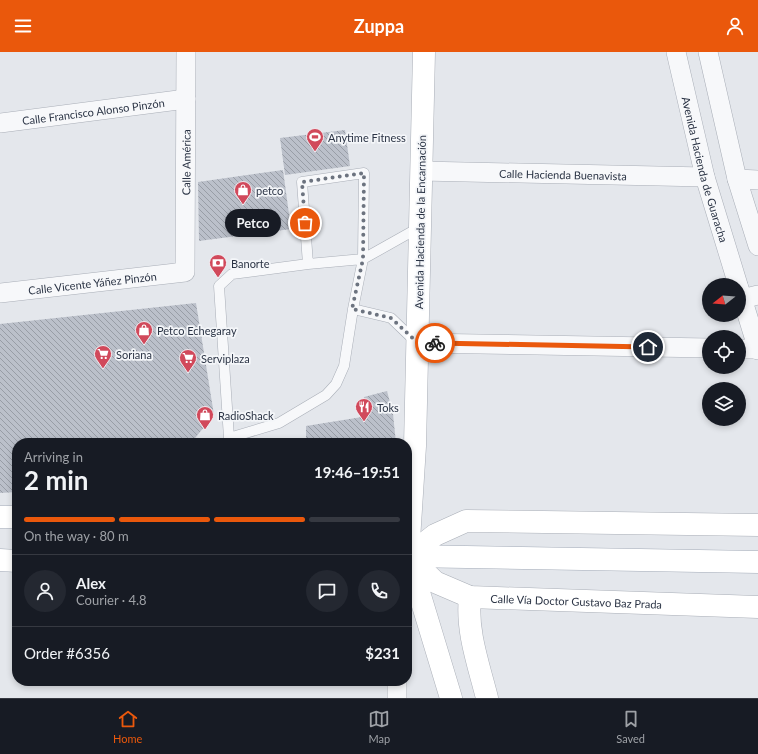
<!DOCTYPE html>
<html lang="en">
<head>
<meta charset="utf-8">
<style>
	:root { --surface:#171b24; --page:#242831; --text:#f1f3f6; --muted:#9ea1a6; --line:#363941; --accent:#ea580c }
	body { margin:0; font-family:Lato,sans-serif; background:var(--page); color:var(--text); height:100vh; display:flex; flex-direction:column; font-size:15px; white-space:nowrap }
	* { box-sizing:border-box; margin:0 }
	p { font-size:13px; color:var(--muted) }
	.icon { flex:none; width:22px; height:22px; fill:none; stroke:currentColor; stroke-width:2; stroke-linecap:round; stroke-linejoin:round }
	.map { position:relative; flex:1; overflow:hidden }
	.drawer { position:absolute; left:12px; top:386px; width:400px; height:248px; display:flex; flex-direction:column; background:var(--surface); border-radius:16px; box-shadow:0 2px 6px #0003 }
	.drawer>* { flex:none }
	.needle { width:26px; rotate:253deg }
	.buttons { position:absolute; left:702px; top:226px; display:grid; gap:8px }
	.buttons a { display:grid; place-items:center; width:44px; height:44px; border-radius:50%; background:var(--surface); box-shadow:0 2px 6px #0003; font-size:20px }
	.pin { position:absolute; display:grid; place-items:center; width:34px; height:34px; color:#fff; margin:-17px; border:2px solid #fff; border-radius:50%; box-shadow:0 1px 4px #0007 }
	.courier { position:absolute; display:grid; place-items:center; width:40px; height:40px; margin:-20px; border:3px solid #ea580c; border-radius:50%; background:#fff; color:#222; box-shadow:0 1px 5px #0007 }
	.bubble { position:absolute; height:28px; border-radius:14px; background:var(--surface); box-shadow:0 2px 6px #0003; font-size:13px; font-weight:700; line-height:28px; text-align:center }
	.overview em { font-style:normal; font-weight:700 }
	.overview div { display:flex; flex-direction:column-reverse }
	.overview { display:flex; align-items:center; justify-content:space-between; height:68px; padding:0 12px }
	h1 { font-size:26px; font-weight:700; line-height:30px }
	.bar { display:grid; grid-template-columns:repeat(4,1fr); gap:6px 4px; align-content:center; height:48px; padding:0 12px }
	.bar i { height:5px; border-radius:3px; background:var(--line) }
	.bar .on { background:var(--accent) }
	.bar p { grid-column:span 4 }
	.line { display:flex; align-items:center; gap:10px; padding:0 12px; border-top:1px solid var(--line) }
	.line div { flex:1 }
	.round { display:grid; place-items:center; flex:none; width:42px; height:42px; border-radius:21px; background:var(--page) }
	header { display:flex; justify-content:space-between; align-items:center; height:52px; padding:0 12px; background:var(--accent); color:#fff; font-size:18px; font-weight:700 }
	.dock { display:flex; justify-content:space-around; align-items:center; height:56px; border-top:1px solid var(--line); background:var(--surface); font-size:11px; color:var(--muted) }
	.dock a { display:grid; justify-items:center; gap:2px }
	.dock .on { color:var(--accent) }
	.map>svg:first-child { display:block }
	.building { fill:url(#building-back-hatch) }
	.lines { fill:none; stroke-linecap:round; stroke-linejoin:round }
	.lane-casing { stroke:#a9aeb7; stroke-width:11 }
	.street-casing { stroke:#a9aeb7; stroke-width:20 }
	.secondary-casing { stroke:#a9aeb7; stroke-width:23 }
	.primary-casing { stroke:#a3abb8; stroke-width:23 }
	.lane { stroke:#f7f8fa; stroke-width:10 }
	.street { stroke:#f7f8fa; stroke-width:19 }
	.secondary { stroke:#fff; stroke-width:22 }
	.primary { stroke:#fff; stroke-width:22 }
	.done { stroke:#6c737f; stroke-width:4; stroke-dasharray:0 7.2 }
	.route { stroke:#ea580c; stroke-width:5 }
	.labels { text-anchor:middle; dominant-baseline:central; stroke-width:3.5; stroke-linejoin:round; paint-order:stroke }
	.street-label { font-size:11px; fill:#2b3445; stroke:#f4f6f9 }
	.poi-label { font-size:11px; fill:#2b3445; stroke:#f4f6f9; text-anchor:start }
</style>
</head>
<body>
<header><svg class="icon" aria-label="menu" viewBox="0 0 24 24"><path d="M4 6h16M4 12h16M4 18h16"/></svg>Zuppa<svg class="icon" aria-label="person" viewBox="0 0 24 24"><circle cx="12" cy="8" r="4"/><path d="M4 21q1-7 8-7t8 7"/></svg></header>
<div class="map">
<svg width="758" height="646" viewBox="0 0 758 646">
	<defs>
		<pattern id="building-back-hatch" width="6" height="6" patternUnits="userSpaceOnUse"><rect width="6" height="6" fill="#bbc0ca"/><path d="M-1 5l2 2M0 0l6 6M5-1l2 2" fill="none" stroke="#989da6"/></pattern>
	</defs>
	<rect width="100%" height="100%" fill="#e4e7ec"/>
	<path class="building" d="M345,78L350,114L285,123L280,86Z
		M283,118L291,177L199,189L198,130Z
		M196,251L214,363L191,391H17V440L0,441V272Z
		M387,339L393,362L396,391H306V374L362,365L364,345Z"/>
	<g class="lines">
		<defs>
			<path id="lane" d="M353,257L391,266L416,290
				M229,386L279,371L326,343L336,332L344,314L353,257L363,207L364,121L302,130L308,212
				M228,391L229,386L219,234L232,222L308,212L363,207L420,175"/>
			<g id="street">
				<path id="s1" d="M676,0L705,125L738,233"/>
				<path d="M708,0L737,127L758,194"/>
				<path id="s2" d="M0,71L186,47"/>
				<path id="s3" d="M421,119L705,125"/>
				<path d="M737,127L758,128"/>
				<path d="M739,236L758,298"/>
				<path id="s4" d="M0,241L185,220L186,0"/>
				<path d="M742,247L758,243"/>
				<path d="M418,291L709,296"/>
				<path d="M739,297H758"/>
				<path d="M397,629V646"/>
			</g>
			<g id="secondary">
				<path d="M424,0L415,394L408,504L451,646"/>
				<path d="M408,504L435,483L466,469L758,473"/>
				<path id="s5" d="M410,506L435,530L470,545L758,555"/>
				<path d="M470,545C466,579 479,614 487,646"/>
			</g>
			<path id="primary" d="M0,465H17
				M407,504L758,510
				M0,508L17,509"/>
		</defs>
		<use href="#lane" class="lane-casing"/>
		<use href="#street" class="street-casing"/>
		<use href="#secondary" class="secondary-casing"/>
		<use href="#primary" class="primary-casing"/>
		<use href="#lane" class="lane"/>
		<use href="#street" class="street"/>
		<use href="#secondary" class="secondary"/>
		<use href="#primary" class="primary"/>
	</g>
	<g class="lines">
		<path class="done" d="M305,171L302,130L364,121L363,207L352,257L391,266L418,291H435"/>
		<path class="route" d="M435,291L648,295"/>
	</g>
	<defs>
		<symbol id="stadium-pin" viewBox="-11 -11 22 30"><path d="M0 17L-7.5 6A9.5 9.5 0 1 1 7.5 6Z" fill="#d1495b" stroke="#f4f6f9"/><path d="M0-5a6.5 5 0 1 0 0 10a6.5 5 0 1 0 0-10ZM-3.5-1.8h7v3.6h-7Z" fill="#fff"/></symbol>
		<symbol id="shop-pin" viewBox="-11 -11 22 30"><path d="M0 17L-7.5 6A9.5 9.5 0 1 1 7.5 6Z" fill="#d1495b" stroke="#f4f6f9"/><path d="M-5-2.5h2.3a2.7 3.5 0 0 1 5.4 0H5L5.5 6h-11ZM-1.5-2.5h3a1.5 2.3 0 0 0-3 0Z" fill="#fff"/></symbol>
		<symbol id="bank-pin" viewBox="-11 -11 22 30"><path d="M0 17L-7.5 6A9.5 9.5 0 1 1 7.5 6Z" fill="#d1495b" stroke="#f4f6f9"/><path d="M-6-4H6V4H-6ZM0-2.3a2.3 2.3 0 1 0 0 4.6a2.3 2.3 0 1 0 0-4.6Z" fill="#fff"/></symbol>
		<symbol id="supermarket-pin" viewBox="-11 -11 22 30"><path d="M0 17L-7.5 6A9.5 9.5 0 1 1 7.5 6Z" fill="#d1495b" stroke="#f4f6f9"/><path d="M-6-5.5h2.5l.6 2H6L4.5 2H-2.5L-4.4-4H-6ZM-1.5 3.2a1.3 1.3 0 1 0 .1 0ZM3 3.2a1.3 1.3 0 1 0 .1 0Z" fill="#fff"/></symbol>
		<symbol id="restaurant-pin" viewBox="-11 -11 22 30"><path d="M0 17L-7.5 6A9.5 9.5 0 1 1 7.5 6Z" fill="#d1495b" stroke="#f4f6f9"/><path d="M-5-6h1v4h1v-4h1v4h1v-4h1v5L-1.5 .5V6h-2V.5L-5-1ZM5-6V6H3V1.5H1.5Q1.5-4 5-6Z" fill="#fff"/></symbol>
	</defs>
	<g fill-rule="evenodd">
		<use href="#stadium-pin" x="305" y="75" width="20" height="27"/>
		<use href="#shop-pin" x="233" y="128" width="20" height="27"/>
		<use href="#bank-pin" x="208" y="201" width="20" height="27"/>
		<use href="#shop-pin" x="134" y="268" width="20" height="27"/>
		<use href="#supermarket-pin" x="93" y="292" width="20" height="27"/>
		<use href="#supermarket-pin" x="178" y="296" width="20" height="27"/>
		<use href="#restaurant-pin" x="354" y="345" width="20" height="27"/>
		<use href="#shop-pin" x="195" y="353" width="20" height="27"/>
	</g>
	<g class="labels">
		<g class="street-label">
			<text stroke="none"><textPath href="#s2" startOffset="94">Calle Francisco Alonso Pinzón</textPath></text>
			<text stroke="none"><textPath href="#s4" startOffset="296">Calle América</textPath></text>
			<text stroke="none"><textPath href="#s1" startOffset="121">Avenida Hacienda de Guaracha</textPath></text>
			<text stroke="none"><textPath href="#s3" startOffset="142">Calle Hacienda Buenavista</textPath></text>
			<text transform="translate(420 170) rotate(-89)">Avenida Hacienda de la Encarnación</text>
			<text stroke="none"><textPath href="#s4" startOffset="93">Calle Vicente Yáñez Pinzón</textPath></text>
			<text stroke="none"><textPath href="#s5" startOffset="179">Calle Vía Doctor Gustavo Baz Prada</textPath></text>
		</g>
		<g class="poi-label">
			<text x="328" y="85">Anytime Fitness</text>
			<text x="256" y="138">petco</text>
			<text x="231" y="211">Banorte</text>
			<text x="157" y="278">Petco Echegaray</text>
			<text x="116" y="302">Soriana</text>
			<text x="201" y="306">Serviplaza</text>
			<text x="377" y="355">Toks</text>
			<text x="218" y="363">RadioShack</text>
		</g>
	</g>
</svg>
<div class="buttons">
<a><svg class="needle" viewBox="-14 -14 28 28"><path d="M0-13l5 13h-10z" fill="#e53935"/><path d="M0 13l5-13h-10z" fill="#9ea1a6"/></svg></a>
<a><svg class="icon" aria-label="locate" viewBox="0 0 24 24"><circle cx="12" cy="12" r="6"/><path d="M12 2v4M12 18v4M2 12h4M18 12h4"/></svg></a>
<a><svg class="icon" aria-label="layers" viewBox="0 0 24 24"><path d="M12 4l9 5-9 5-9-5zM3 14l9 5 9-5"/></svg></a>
</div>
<div class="pin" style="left:305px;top:171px;background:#ea580c"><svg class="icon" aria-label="bag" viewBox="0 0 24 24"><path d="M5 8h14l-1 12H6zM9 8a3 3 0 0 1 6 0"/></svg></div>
<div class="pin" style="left:648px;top:295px;background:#1f2937"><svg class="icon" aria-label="home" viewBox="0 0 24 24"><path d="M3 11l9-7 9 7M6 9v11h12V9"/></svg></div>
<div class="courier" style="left:435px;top:291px"><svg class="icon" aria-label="bike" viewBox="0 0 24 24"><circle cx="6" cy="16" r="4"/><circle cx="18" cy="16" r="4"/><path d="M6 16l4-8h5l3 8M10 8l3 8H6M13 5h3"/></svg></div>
<div class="bubble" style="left:225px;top:157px;width:56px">Petco</div>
<section class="drawer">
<div class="overview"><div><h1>2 min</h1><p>Arriving in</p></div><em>19:46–19:51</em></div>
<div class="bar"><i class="on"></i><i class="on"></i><i class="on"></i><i></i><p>On the way · 80 m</p></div>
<div class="line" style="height:72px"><a class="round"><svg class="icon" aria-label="person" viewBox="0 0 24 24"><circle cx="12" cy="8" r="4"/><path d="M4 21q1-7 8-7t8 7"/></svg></a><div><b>Alex</b><p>Courier · 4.8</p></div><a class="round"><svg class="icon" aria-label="chat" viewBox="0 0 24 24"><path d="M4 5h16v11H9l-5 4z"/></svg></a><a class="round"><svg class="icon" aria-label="phone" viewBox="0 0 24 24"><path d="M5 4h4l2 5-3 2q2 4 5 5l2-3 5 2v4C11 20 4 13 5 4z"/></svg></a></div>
<div class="line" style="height:52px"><div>Order #6356</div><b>$231</b></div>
</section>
</div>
<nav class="dock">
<a class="on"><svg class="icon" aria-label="home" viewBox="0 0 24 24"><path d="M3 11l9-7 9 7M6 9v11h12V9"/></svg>Home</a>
<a><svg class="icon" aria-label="map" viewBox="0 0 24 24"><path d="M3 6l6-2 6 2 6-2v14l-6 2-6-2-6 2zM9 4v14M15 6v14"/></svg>Map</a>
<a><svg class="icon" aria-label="saved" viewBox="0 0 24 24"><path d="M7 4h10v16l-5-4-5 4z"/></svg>Saved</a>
</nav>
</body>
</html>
